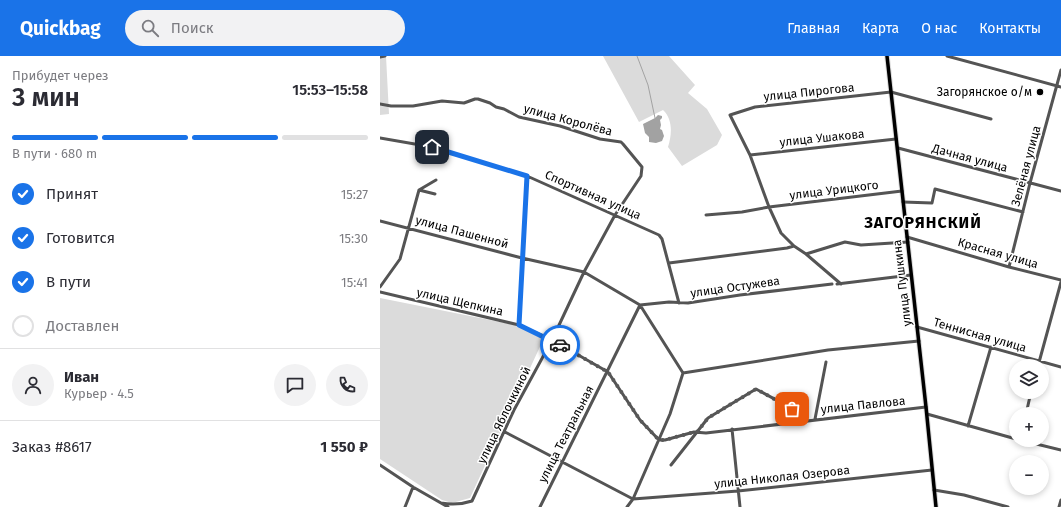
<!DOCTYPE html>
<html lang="ru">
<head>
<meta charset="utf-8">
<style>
	:root { --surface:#fff; --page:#f2f2f3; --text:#2b2b33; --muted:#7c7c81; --line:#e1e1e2; --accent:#1a73e8 }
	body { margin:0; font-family:"Fira Sans",sans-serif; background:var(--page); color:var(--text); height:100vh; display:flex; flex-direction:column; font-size:15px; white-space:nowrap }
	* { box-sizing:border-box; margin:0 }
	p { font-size:13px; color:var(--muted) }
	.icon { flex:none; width:22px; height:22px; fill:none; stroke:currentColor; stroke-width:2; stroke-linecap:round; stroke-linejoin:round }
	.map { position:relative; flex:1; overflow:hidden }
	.panel { display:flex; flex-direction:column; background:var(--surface); width:380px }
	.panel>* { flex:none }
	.controls { position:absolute; left:629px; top:303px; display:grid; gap:8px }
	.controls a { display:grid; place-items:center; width:40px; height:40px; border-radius:50%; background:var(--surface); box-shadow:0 2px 6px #0003; font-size:20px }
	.pin { position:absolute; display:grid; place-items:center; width:34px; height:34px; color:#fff; margin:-17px; border-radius:8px; box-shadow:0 2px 6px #0006 }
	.courier { position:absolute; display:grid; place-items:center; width:40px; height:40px; margin:-20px; border:3px solid #1a73e8; border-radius:50%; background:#fff; color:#222; box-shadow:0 1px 5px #0007 }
	.overview em { font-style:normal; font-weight:600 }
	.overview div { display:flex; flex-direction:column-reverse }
	.overview { display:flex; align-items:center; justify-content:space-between; height:68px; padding:0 12px }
	h1 { font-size:26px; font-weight:600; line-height:30px }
	.bar { display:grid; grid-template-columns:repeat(4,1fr); gap:6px 4px; align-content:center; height:48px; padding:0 12px }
	.bar i { height:5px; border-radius:3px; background:var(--line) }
	.bar .current { background:var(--accent) }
	.bar p { grid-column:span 4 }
	.line { display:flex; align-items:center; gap:10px; padding:0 12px; border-top:1px solid var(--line) }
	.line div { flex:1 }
	.round { display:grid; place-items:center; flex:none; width:42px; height:42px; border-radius:21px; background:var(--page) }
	ol { padding:0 12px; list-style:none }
	li { display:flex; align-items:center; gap:12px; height:44px }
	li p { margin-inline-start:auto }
	li .icon { padding:4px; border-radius:50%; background:var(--accent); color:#fff; stroke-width:4 }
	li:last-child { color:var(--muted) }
	li i { width:22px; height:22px; border:2px solid var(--line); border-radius:50% }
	header { display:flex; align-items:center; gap:24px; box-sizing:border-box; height:56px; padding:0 20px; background:var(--accent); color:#fff }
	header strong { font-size:19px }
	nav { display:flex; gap:22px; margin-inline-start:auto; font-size:14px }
	.search { width:280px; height:36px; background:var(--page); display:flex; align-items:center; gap:10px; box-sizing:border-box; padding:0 14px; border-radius:22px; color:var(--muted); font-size:15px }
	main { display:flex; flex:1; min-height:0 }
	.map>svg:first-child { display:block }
	.green { fill:#dbdbdb }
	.water { fill:#a2a2a2 }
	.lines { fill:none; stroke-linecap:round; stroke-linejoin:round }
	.stream { stroke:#a2a2a2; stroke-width:1 }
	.major-casing { stroke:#dbdbdb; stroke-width:5.5 }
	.minor { stroke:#545454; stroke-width:3 }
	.major { stroke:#000; stroke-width:3.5 }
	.done { stroke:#595959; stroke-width:4; stroke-dasharray:0 7.2 }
	.route { stroke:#1a73e8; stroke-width:5 }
	.poi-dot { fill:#000; stroke:#fff; stroke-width:1.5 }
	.labels { text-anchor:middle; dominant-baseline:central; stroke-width:3; stroke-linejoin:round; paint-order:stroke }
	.street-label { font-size:12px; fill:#000; stroke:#fff }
	.poi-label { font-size:12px; fill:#000; stroke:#fff; text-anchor:end }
	.district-label { font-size:16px; font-weight:bold; letter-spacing:1px; fill:#000; stroke:#fff }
</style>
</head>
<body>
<header>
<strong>Quickbag</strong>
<div class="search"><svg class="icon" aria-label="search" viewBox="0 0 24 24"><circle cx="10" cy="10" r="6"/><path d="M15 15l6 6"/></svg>Поиск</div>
<nav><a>Главная</a><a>Карта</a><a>О нас</a><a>Контакты</a></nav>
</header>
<main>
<section class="panel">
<div class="overview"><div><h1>3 мин</h1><p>Прибудет через</p></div><em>15:53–15:58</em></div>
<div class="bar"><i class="current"></i><i class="current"></i><i class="current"></i><i></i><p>В пути · 680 m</p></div>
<ol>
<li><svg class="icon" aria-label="check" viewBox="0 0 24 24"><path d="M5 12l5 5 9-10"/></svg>Принят<p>15:27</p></li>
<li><svg class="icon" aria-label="check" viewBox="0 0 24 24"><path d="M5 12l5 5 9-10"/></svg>Готовится<p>15:30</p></li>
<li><svg class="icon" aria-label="check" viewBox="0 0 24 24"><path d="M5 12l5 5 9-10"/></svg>В пути<p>15:41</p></li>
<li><i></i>Доставлен</li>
</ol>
<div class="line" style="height:72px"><a class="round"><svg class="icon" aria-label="person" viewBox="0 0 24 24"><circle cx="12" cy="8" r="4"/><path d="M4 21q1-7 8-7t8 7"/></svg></a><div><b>Иван</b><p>Курьер · 4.5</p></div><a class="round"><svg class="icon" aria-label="chat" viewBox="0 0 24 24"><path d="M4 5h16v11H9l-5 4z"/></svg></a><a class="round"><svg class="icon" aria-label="phone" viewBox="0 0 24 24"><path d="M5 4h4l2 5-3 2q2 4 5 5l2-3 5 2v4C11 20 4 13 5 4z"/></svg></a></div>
<div class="line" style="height:52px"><div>Заказ #8617</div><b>1 550 ₽</b></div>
</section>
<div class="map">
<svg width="681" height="451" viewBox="0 0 681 451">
	<rect width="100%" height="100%" fill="#fff"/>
	<path class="green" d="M0,0H6L9,58L0,59Z
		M223,0H289L315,29L308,37L327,53L342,79L337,89L302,110L288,91C292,79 293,63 283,54L259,66Z
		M0,242L135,269L164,282L90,442L72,447L62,444L0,403Z"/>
	<path class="water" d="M278,59L282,60V62L280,64L281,69L280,73L282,74L284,80L282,85L276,87L269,86V81L265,77L263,68L275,62Z"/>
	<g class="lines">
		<path class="stream" d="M257,0L268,29L275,62"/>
		<defs>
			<path id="major" d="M507,0L546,351L556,451"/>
		</defs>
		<use href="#major" class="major-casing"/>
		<path class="minor" d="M567,0L681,31
			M0,1L5,0
			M0,48L11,50H33L62,45L84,47L95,43H98L110,47L116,51L124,53L139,61L180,70L220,83L241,86L243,88L262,111L261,120L235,159L204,216L172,284L134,354L92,445C80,449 72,449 61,447
			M0,82L52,91L147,120L279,179L282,183L299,247
			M518,92L681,135
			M370,99L516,83
			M39,134L56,124
			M523,146L552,147L555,133L643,156
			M326,159L362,156L389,151L522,135
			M0,165L142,202L204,216L260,249L303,317
			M527,181L629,211L681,224
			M426,198L465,186L481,189L528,186
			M289,207L407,192L414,190
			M629,211L650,127L681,14
			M457,228L531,219
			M461,228L426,198L414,190L401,177L389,151L370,99L350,59L375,51L511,36L611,63
			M0,231L20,203L39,134L55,138
			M0,236L139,269L172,284L228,316L260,364L279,384
			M139,269L147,120
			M537,271L681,311
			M658,310L681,226
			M303,317L448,294L539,285
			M547,358L636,383
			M646,358L651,336
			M435,363L446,306
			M588,370L611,291
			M352,373L360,451
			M125,376L253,443L358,435L552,414
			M279,384H285L314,376L326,377L546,351
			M640,384L681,394
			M0,409L33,431L68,451
			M291,409L328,362L376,333L424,359
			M554,434L584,439L628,451
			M25,451L33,431
			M160,451L260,249L289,246L308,247L360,239L452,228
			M247,451L253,443L290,358L303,317
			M679,451L681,444"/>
		<use href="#major" class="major"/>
	</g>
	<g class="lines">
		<path class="done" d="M180,289L228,316L260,364L279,384H285L314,376H317L328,362L376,333L412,353"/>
		<path class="route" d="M52,91L147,120L139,269L180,289"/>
	</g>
	<circle class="poi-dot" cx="660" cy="36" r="4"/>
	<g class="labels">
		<g class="street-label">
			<text transform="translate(429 36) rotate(-6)">улица Пирогова</text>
			<text transform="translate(188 64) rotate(15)">улица Королёва</text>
			<text transform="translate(442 82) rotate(-6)">улица Ушакова</text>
			<text transform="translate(590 102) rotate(15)">Дачная улица</text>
			<text transform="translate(646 110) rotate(-75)">Зелёная улица</text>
			<text transform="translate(454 134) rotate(-7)">улица Урицкого</text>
			<text transform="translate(213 139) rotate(24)">Спортивная улица</text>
			<text transform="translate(82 176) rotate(15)">улица Пашенной</text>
			<text transform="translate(618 197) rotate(16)">Красная улица</text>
			<text transform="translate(522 227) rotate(-97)">улица Пушкина</text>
			<text transform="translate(355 231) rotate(-8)">улица Остужева</text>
			<text transform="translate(80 246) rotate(13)">улица Щепкина</text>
			<text transform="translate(600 279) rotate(16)">Теннисная улица</text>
			<text transform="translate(483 349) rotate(-6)">улица Павлова</text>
			<text transform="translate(124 359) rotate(-64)">улица Яблочкиной</text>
			<text transform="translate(186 378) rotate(-63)">улица Театральная</text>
			<text transform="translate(402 421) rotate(-6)">улица Николая Озерова</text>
		</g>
		<g class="poi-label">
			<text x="652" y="36">Загорянское о/м</text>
		</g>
		<g class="district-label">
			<text x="543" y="166">ЗАГОРЯНСКИЙ</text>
		</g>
	</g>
</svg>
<div class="controls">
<a><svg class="icon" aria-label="layers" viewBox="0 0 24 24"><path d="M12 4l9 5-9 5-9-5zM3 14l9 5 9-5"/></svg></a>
<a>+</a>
<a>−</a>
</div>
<div class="pin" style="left:412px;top:353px;background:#ea580c"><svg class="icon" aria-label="bag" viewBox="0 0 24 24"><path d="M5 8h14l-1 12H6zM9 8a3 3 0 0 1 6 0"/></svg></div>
<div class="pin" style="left:52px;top:91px;background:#1f2937"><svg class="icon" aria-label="home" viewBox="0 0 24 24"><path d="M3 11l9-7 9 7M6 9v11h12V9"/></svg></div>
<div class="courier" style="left:180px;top:289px"><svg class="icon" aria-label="car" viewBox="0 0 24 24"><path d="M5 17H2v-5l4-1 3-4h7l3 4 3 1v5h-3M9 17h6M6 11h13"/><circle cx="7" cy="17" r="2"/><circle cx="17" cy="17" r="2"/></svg></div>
</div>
</main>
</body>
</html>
